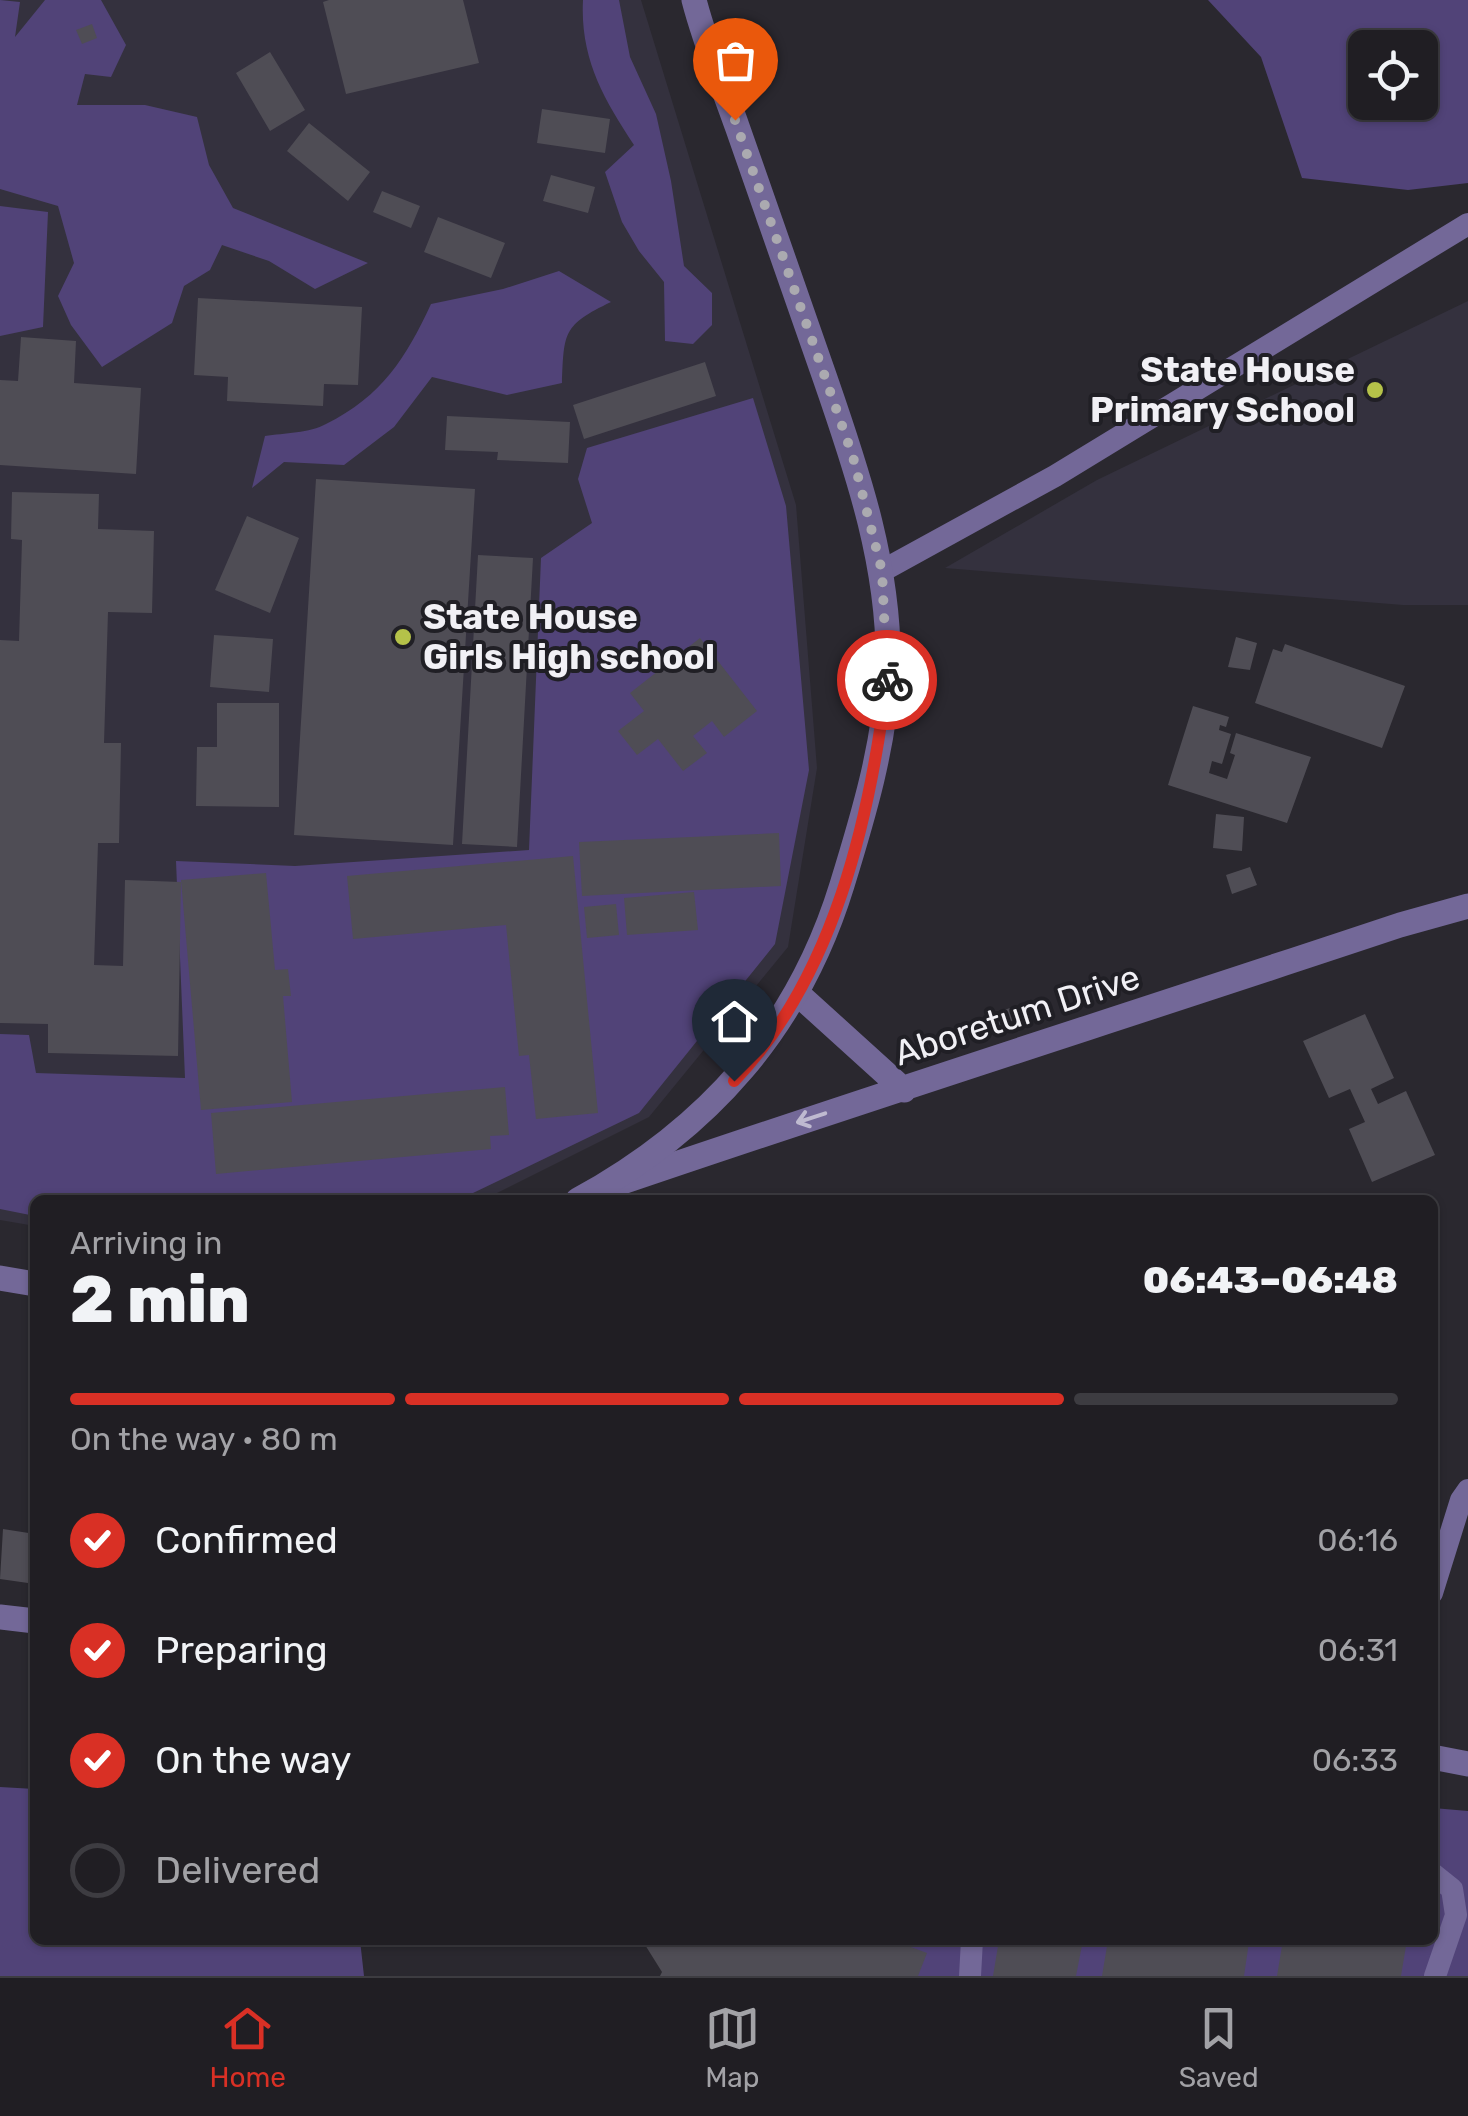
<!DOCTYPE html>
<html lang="en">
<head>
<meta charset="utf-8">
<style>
	:root { --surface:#201e23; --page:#2d2b30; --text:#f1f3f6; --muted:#a2a2a6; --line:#3d3c41; --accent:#d93025 }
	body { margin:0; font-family:Rubik,sans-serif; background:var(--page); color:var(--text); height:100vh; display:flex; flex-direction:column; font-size:38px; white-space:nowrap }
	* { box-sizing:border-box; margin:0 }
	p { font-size:32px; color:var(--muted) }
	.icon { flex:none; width:55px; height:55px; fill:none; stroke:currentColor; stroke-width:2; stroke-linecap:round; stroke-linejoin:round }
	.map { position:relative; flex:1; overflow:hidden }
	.panel { position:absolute; left:30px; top:1195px; width:1408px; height:750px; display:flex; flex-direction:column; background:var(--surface); border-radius:15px; box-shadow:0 2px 8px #0004,0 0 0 2px var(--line) }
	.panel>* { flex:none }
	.controls { position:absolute; left:1348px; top:30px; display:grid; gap:20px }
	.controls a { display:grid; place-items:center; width:90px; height:90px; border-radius:15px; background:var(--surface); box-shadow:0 2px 8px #0004,0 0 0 2px var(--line); font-size:50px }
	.pin { position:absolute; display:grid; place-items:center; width:85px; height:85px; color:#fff; margin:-102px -42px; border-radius:50% 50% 50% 0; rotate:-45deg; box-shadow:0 0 10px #0007 }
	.pin .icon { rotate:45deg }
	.courier { position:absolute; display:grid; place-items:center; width:100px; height:100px; margin:-50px; border:8px solid #d93025; border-radius:50%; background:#fff; color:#222; box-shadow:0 2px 12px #0007 }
	.head em { font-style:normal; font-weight:800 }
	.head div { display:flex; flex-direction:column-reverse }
	.head { display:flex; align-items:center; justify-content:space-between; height:170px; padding:0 40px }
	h1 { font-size:65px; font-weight:800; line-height:75px }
	.bar { display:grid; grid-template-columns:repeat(4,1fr); gap:15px 10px; align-content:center; height:120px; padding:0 40px }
	.bar i { height:12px; border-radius:8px; background:var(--line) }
	.bar .on { background:var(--accent) }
	.bar p { grid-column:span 4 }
	ol { padding:0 40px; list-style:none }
	li { display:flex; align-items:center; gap:30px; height:110px }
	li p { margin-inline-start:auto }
	li .icon { padding:10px; border-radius:50%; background:var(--accent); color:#fff; stroke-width:4 }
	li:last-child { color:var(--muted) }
	li i { width:55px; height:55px; border:5px solid var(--line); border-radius:50% }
	.tab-bar { display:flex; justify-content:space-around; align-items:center; height:140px; border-top:2px solid var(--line); background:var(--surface); font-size:28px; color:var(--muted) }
	.tab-bar a { display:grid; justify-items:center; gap:5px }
	.tab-bar .on { color:var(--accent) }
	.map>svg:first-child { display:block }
	.built { fill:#34313e }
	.green { fill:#514378; fill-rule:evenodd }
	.building { fill:#4f4d55 }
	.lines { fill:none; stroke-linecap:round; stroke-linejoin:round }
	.service { stroke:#736898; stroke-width:22 }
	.minor { stroke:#736898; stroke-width:25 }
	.tertiary { stroke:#736898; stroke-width:25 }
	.oneway { stroke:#bfbad0 }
	.done { stroke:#abaab0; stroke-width:10; stroke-dasharray:0 18 }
	.route { stroke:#d93025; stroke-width:12 }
	.poi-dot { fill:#b5c249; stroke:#201f25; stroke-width:4 }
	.labels { text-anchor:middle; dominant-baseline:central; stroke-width:8; stroke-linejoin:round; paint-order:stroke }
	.poi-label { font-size:35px; font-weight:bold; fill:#f1f0f5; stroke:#201f25; text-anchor:end }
	.street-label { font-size:35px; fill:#f1f0f5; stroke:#201f25 }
</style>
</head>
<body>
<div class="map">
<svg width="1468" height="1976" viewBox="0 0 1468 1976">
	<rect width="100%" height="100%" fill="#2a282f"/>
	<path class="built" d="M0,0H641L796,505L817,768L788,947L649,1117L483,1200H35V1226L0,1220Z
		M1468,301V605H1403L945,568L1097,480Z"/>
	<path class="green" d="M0,0L20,2L15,37L45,0H101L126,45L111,77L85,74L77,105H145L197,117L209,165L233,208L368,263L315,289L269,261L222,245L210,270L184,286L172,323L102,367L71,325L58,296L74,263L58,206L0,189Z
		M583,0H619L630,57L656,114L671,181L684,266L712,293V325L693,344L665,341L664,282L639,251L622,222L605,172L634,145C603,98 580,58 583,0Z
		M1208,0H1468V183L1408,190L1302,178L1261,57ZM1365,48H1420V102H1365Z
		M0,206L48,212L43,327L0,336Z
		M559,271L611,302C563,325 564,332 562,383L507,395L432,377L394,427L344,465L284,462L252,488L265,436C284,433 310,433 326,424C382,396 406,358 431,304L503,289Z
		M753,398L786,506L809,770L775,944L639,1113L473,1193L421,1200H35V1216L0,1209V1034L29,1035L36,1073L185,1078L176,861L295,866L529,850L541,558L592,523L578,479L587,448Z
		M0,1787L35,1789V1940H360L364,1976H0Z
		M1433,1808L1468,1811V1976H868L878,1940H1432Z"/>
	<path class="building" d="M329,0H463L479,63L346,94L323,2Z
		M92,24L97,38L82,44L76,30Z
		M270,52L305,110L270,131L236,73Z
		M542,109L610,119L605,153L537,143Z
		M309,123L370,172L348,201L287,151Z
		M551,175L595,187L588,213L543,201Z
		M382,191L420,206L411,228L373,212Z
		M438,217L505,243L491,278L424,252Z
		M198,298L362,307L358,385L324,384L323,406L227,401L228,377L194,375Z
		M21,337L76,341L74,383L141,388L136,474L0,465V380L18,381Z
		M705,362L716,396L584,439L573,405Z
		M447,416L570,422L568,463L497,460L498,452L445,450Z
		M316,479L475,489L453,845L294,835Z
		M12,492L99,494L98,529L154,531L152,613L108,612L104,743H121L119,843H98L94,965L123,966L125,880L181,882L178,1056L48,1053V1024L0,1023V640L19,641L22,540L11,539Z
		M247,516L299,538L270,613L215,590Z
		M478,555L533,558L517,847L462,844Z
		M214,635L273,639L269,692L210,687Z
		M1236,637L1257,643L1250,670L1228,667Z
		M700,638L757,711L724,737L712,721L693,736L707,753L683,771L658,739L637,755L618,731L644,711L630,693Z
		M1285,644L1405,686L1382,748L1255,703L1273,649L1282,652Z
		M217,703H279V807L196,806L197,747H217Z
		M1193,706L1229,717L1226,727L1220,725L1219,730L1231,734L1222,764L1212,761L1209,773L1227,779L1235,755L1230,753L1236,733L1311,757L1287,823L1168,785Z
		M1216,814L1244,817L1242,851L1213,848Z
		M779,833L781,886L582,896L579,842Z
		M573,856L598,1113L536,1119L529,1055L519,1056L506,925L353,939L347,876Z
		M1250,867L1257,885L1232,894L1226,875Z
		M266,873L275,970L288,969L291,996H283L292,1102L201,1110L181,880Z
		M694,892L698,930L627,935L624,898Z
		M616,904L619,935L587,938L584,907Z
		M1013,1007L1017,1019L997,1026L992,1014Z
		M1365,1014L1394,1078L1371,1089L1378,1104L1406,1091L1435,1155L1372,1182L1349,1129L1365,1122L1350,1089L1329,1098L1303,1041Z
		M505,1087L509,1135L490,1136L491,1149L216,1174L211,1113Z
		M3,1529L35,1534V1584L0,1579Z
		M642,1940H892L927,1953L918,1976H660L662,1972Z
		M999,1940H1083L1076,1976H993Z
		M1108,1940H1237L1249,1942L1244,1976H1102Z
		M1283,1940H1407L1401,1976H1277Z"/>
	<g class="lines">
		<path class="service" d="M882,571L1055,476L1468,224
			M1432,1593L1461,1500L1468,1490
			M1432,1873L1452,1889L1456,1915L1435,1976
			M970,1976L972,1940"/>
		<path class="minor" d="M798,994L904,1090
			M608,1187C871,1097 1136,1013 1400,925L1468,906
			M0,1617L35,1621
			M1432,1757L1468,1764"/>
		<path class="tertiary" d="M578,1200C708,1129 798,1028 842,885C863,817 885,744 888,672C891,570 858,473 825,378C796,295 767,212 738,129C723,86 705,43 694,0
			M0,1278L35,1284"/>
	</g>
	<defs><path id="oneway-shaft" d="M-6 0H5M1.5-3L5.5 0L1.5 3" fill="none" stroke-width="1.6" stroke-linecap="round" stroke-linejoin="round" transform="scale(2.5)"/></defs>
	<use class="oneway" href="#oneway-shaft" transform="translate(811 1118) rotate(162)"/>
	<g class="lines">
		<path class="done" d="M735,120L853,457L882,571L887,680"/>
		<path class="route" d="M734,1081C834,977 870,819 887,680"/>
	</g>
	<g class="poi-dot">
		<circle cx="1375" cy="390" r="10"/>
		<circle cx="403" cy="637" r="10"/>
	</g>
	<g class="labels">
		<g class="poi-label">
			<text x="1355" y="370">State House<tspan x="1355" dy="40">Primary School</tspan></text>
			<text x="423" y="617" text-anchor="start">State House<tspan x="423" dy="40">Girls High school</tspan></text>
		</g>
		<g class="street-label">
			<text transform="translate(1017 1015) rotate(-18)">Aboretum Drive</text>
		</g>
	</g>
</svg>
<div class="controls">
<a><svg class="icon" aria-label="locate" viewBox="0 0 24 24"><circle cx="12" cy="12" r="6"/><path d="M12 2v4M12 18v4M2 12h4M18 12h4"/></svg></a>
</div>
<div class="pin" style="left:735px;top:120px;background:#ea580c"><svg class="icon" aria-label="bag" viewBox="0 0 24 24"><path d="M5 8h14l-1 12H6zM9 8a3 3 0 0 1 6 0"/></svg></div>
<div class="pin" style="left:734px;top:1081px;background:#1f2937"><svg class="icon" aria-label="home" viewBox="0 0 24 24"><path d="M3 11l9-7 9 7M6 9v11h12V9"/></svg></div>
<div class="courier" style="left:887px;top:680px"><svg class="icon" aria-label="bike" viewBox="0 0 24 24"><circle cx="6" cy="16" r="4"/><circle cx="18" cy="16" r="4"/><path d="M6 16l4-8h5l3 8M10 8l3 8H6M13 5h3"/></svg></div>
<section class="panel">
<div class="head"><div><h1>2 min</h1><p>Arriving in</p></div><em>06:43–06:48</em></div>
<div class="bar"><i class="on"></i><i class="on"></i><i class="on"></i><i></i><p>On the way · 80 m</p></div>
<ol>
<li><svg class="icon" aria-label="check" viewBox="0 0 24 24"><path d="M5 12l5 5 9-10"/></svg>Confirmed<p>06:16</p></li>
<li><svg class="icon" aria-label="check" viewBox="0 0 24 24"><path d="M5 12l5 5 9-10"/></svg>Preparing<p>06:31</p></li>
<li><svg class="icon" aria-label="check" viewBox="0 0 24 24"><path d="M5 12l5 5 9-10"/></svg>On the way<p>06:33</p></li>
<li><i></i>Delivered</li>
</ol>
</section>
</div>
<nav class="tab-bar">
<a class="on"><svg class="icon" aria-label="home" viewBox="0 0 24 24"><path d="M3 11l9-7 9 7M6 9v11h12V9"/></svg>Home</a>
<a><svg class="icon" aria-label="map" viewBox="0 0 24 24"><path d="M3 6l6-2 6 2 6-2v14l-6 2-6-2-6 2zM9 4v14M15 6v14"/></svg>Map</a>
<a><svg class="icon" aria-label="saved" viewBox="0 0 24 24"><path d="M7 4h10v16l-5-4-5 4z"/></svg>Saved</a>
</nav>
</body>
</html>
